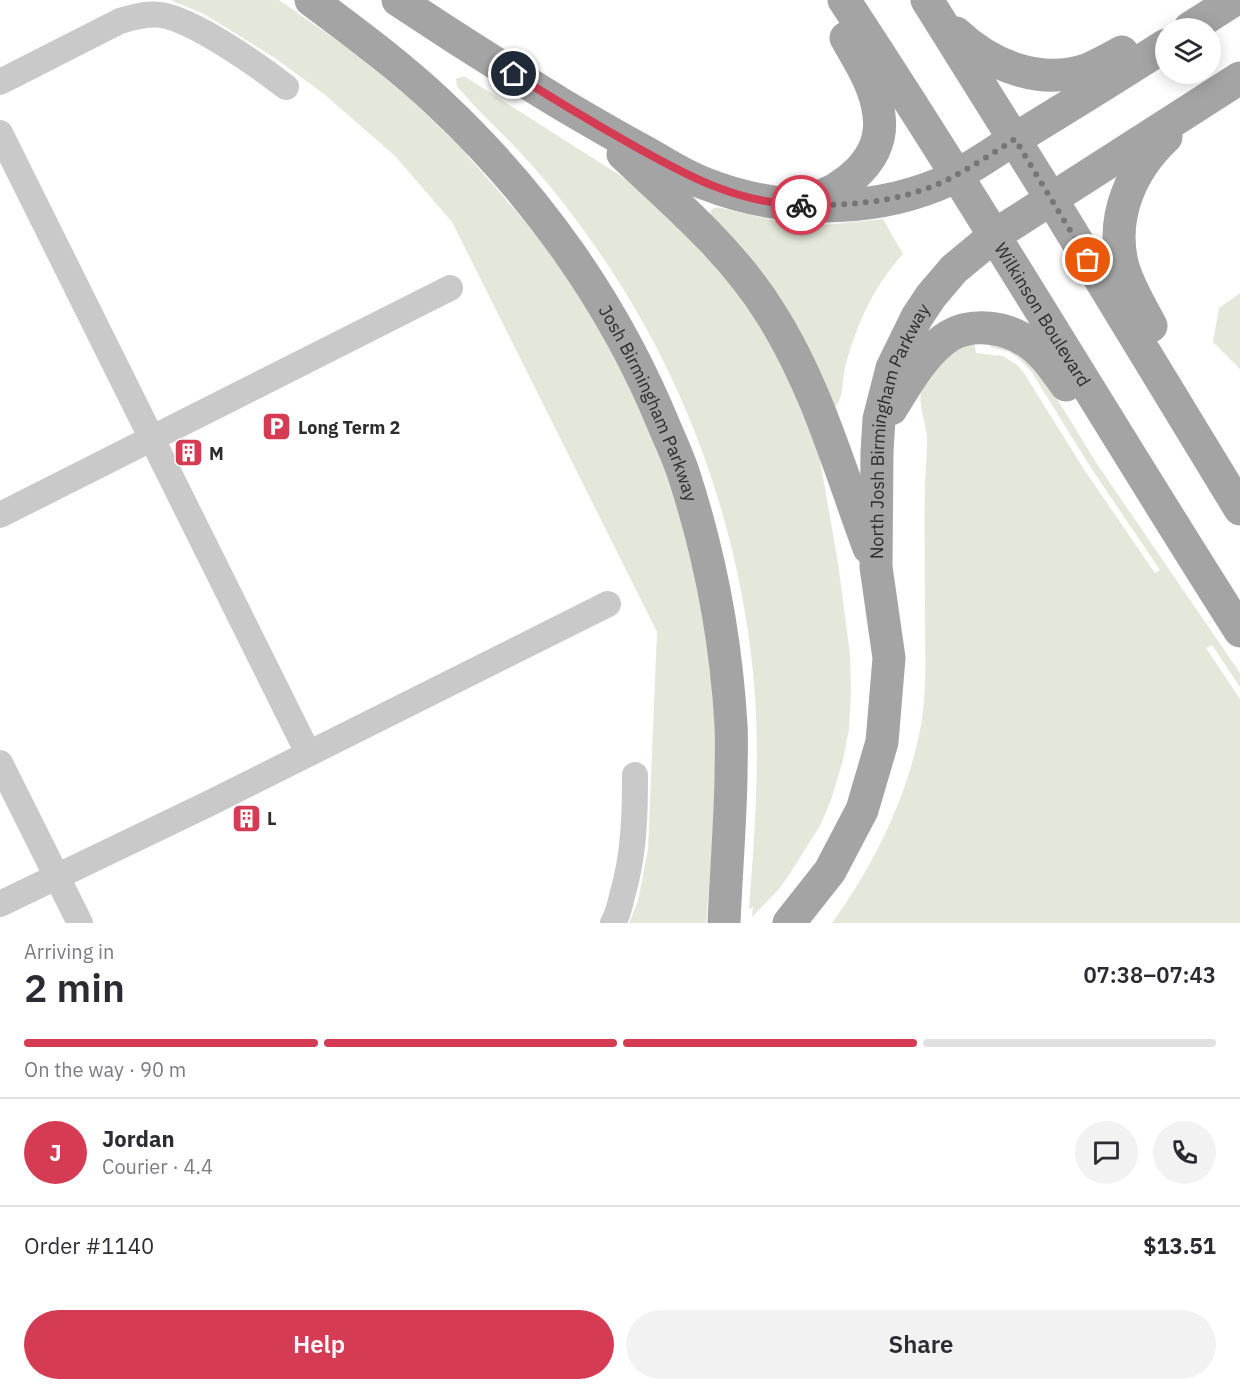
<!DOCTYPE html>
<html lang="en">
<head>
<meta charset="utf-8">
<style>
	:root { --surface:#fff; --page:#f2f2f3; --text:#2b2b33; --muted:#7c7c81; --line:#e1e1e2; --accent:#d53c54 }
	body { margin:0; font-family:"IBM Plex Sans",sans-serif; background:var(--page); color:var(--text); height:100vh; display:flex; flex-direction:column; font-size:22px; white-space:nowrap }
	* { box-sizing:border-box; margin:0 }
	p { font-size:20px; color:var(--muted) }
	.icon { flex:none; width:33px; height:33px; fill:none; stroke:currentColor; stroke-width:2; stroke-linecap:round; stroke-linejoin:round }
	.map { position:relative; height:923px; overflow:hidden }
	.sheet { display:flex; flex-direction:column; background:var(--surface); flex:1 }
	.sheet>* { flex:none }
	.controls { position:absolute; left:1155px; top:18px; display:grid; gap:12px }
	.controls a { display:grid; place-items:center; width:66px; height:66px; border-radius:50%; background:var(--surface); box-shadow:0 3px 15px #0003; font-size:30px }
	.pin { position:absolute; display:grid; place-items:center; width:51px; height:51px; color:#fff; margin:-26px; border:3px solid #fff; border-radius:50%; box-shadow:0 2px 6px #0007 }
	.courier { position:absolute; display:grid; place-items:center; width:60px; height:60px; margin:-30px; border:4px solid #d53c54; border-radius:50%; background:#fff; color:#222; box-shadow:0 2px 8px #0007 }
	.summary em { font-style:normal; font-weight:600 }
	.summary div { display:flex; flex-direction:column-reverse }
	.summary { display:flex; align-items:center; justify-content:space-between; height:102px; padding:0 24px }
	h1 { font-size:39px; font-weight:600; line-height:45px }
	.bar { display:grid; grid-template-columns:repeat(4,1fr); gap:9px 6px; align-content:center; height:72px; padding:0 24px }
	.bar i { height:8px; border-radius:4px; background:var(--line) }
	.bar .selected { background:var(--accent) }
	.bar p { grid-column:span 4 }
	.line { display:flex; align-items:center; gap:15px; padding:0 24px; border-top:2px solid var(--line) }
	.line div { flex:1 }
	.round { display:grid; place-items:center; flex:none; width:63px; height:63px; border-radius:32px; background:var(--page) }
	.cta { display:flex; gap:12px; margin-top:auto; padding:12px 24px }
	.cta a { flex:1; height:69px; border-radius:36px; background:var(--accent); color:#fff; font-size:24px; font-weight:600; line-height:69px; text-align:center }
	.cta a+a { background:var(--page); color:var(--text) }
	.map>svg:first-child { display:block }
	.green { fill:#e3e8da }
	.shadow { fill:#0003 }
	.building { fill:#131313 }
	.lines { fill:none; stroke-linecap:round; stroke-linejoin:round }
	.minor { stroke:#c9c9c9; stroke-width:26 }
	.major { stroke:#a4a4a4; stroke-width:33 }
	.done { stroke:#767676; stroke-width:6; stroke-dasharray:0 10.8 }
	.route { stroke:#d53c54; stroke-width:8 }
	.labels { text-anchor:middle; dominant-baseline:central; stroke-width:6; stroke-linejoin:round; paint-order:stroke }
	.street-label { font-size:18px; fill:#2c2c2c; stroke:#fff }
	.poi-label { font-size:18px; font-weight:bold; fill:#2c2c2c; stroke:#fff; text-anchor:start }
</style>
</head>
<body>
<div class="map">
<svg width="1240" height="923" viewBox="0 0 1240 923">
	<rect width="100%" height="100%" fill="#fff"/>
	<path class="green" d="M170,0H279L355,53L408,97L460,147L549,249L589,310L650,426L675,493L706,619L717,747L715,814L706,923H629L638,901L648,849L657,632L452,222L395,156L324,94L275,58L243,38L204,14Z
		M464,76L635,185L664,208L767,327L819,454L838,563L850,654L851,692L849,729L843,760L832,797L821,824L791,872L779,889L752,917L753,907L749,909C755,830 761,751 753,672C738,523 685,376 599,252C578,221 554,190 529,162C506,136 479,113 457,86L456,79Z
		M717,207L785,223L823,225L883,219L903,254C873,287 856,325 845,368C842,380 844,400 834,408L710,214L712,209Z
		M1240,293V369L1213,342L1219,308Z
		M991,339L1006,343L1040,371L1097,464L1240,673V687L1212,645L1206,648L1240,699V923H832C874,865 908,796 921,725C927,692 925,657 925,624C925,577 924,530 925,483C926,468 927,452 927,437C926,421 917,405 922,388C932,359 949,353 974,340L976,353L1003,356L1017,365L1024,373L1085,471L1155,573L1160,570L1091,468L1031,371L1017,357L1009,352L990,347Z"/>
	<path class="shadow" d="M181,449L195,458L183,466L177,453Z
		M236,817L254,819L236,829L232,821Z"/>
	<path class="building" d="M189,443L197,459L187,464L180,448Z
		M251,808L256,819L240,827L235,816Z"/>
	<g class="lines">
		<path class="minor" d="M0,82L120,21C133,17 147,13 161,15C194,20 259,66 286,87
			M0,133L308,753
			M0,515L450,288
			M0,763L80,923
			M0,904L208,804L608,604
			M613,923C618,915 620,905 622,896C634,856 635,816 635,775"/>
		<g class="major">
			<path id="s1" d="M311,0C355,33 400,66 440,104C537,195 615,305 665,428C671,442 678,457 683,472C710,554 726,639 731,725C732,742 731,761 731,778C730,827 726,875 724,923"/>
			<path d="M398,0C452,36 507,71 563,105C590,121 618,137 645,152C665,163 684,176 706,184C777,212 865,214 937,185C965,173 990,154 1015,139C1066,108 1116,77 1166,45"/>
			<path id="s2" d="M844,0C981,208 1107,422 1240,631"/>
			<path d="M927,0L1052,200L1240,509"/>
			<path d="M1190,28L1234,0"/>
			<path d="M956,33C991,66 1041,86 1089,69C1100,64 1111,58 1122,52"/>
			<path d="M623,154C675,203 733,252 771,314C816,385 840,470 869,548"/>
			<path d="M807,201C845,190 885,159 879,115C876,87 860,62 846,38"/>
			<path d="M1151,326C1141,306 1127,285 1122,263C1111,215 1132,169 1166,137"/>
			<path d="M891,409C907,384 924,352 949,336C973,322 1007,327 1029,343C1044,353 1055,370 1066,385"/>
			<path id="s3" d="M789,923L830,871L862,810L882,742L889,658L876,567L877,452L879,419L892,368L917,317L931,296L954,269L995,235L1240,78"/>
		</g>
	</g>
	<g class="lines">
		<path class="done" d="M801,205C849,206 902,202 947,180C970,168 993,153 1015,139L1088,260"/>
		<path class="route" d="M514,74C552,98 590,121 629,143C684,174 735,203 801,205"/>
	</g>
	<defs>
		<symbol id="parking-square" viewBox="-11 -11 22 22"><rect x="-9" y="-9" width="18" height="18" rx="4" fill="#d53c54" stroke="#fff"/><path d="M-3.5-5.5H1a3.5 3.5 0 0 1 0 7H-1V5.5H-3.5ZM-1-3.4V-.6H.8a1.4 1.4 0 0 0 0-2.8Z" fill="#fff"/></symbol>
		<symbol id="building-square" viewBox="-11 -11 22 22"><rect x="-9" y="-9" width="18" height="18" rx="4" fill="#d53c54" stroke="#fff"/><path d="M-4-6H4V6H1V3H-1V6H-4ZM-2.5-4.3h1.7v1.8h-1.7ZM.8-4.3h1.7v1.8H.8ZM-2.5-1h1.7V.8h-1.7ZM.8-1h1.7V.8H.8Z" fill="#fff"/></symbol>
	</defs>
	<g fill-rule="evenodd">
		<use href="#parking-square" x="260" y="410" width="33" height="33"/>
		<use href="#building-square" x="172" y="436" width="33" height="33"/>
		<use href="#building-square" x="230" y="802" width="33" height="33"/>
	</g>
	<g class="labels">
		<g class="street-label">
			<text stroke="none"><textPath href="#s2" startOffset="372">Wilkinson Boulevard</textPath></text>
			<text stroke="none"><textPath href="#s1" startOffset="534">Josh Birmingham Parkway</textPath></text>
			<text stroke="none"><textPath href="#s3" startOffset="522">North Josh Birmingham Parkway</textPath></text>
		</g>
		<g class="poi-label">
			<text x="298" y="427">Long Term 2</text>
			<text x="209" y="453">M</text>
			<text x="267" y="818">L</text>
		</g>
	</g>
</svg>
<div class="controls">
<a><svg class="icon" aria-label="layers" viewBox="0 0 24 24"><path d="M12 4l9 5-9 5-9-5zM3 14l9 5 9-5"/></svg></a>
</div>
<div class="pin" style="left:1088px;top:260px;background:#ea580c"><svg class="icon" aria-label="bag" viewBox="0 0 24 24"><path d="M5 8h14l-1 12H6zM9 8a3 3 0 0 1 6 0"/></svg></div>
<div class="pin" style="left:514px;top:74px;background:#1f2937"><svg class="icon" aria-label="home" viewBox="0 0 24 24"><path d="M3 11l9-7 9 7M6 9v11h12V9"/></svg></div>
<div class="courier" style="left:801px;top:205px"><svg class="icon" aria-label="bike" viewBox="0 0 24 24"><circle cx="6" cy="16" r="4"/><circle cx="18" cy="16" r="4"/><path d="M6 16l4-8h5l3 8M10 8l3 8H6M13 5h3"/></svg></div>
</div>
<section class="sheet">
<div class="summary"><div><h1>2 min</h1><p>Arriving in</p></div><em>07:38–07:43</em></div>
<div class="bar"><i class="selected"></i><i class="selected"></i><i class="selected"></i><i></i><p>On the way · 90 m</p></div>
<div class="line" style="height:108px"><b class="round" style="background:var(--accent);color:#fff">J</b><div><b>Jordan</b><p>Courier · 4.4</p></div><a class="round"><svg class="icon" aria-label="chat" viewBox="0 0 24 24"><path d="M4 5h16v11H9l-5 4z"/></svg></a><a class="round"><svg class="icon" aria-label="phone" viewBox="0 0 24 24"><path d="M5 4h4l2 5-3 2q2 4 5 5l2-3 5 2v4C11 20 4 13 5 4z"/></svg></a></div>
<div class="line" style="height:78px"><div>Order #1140</div><b>$13.51</b></div>
<div class="cta"><a>Help</a><a>Share</a></div>
</section>
</body>
</html>
